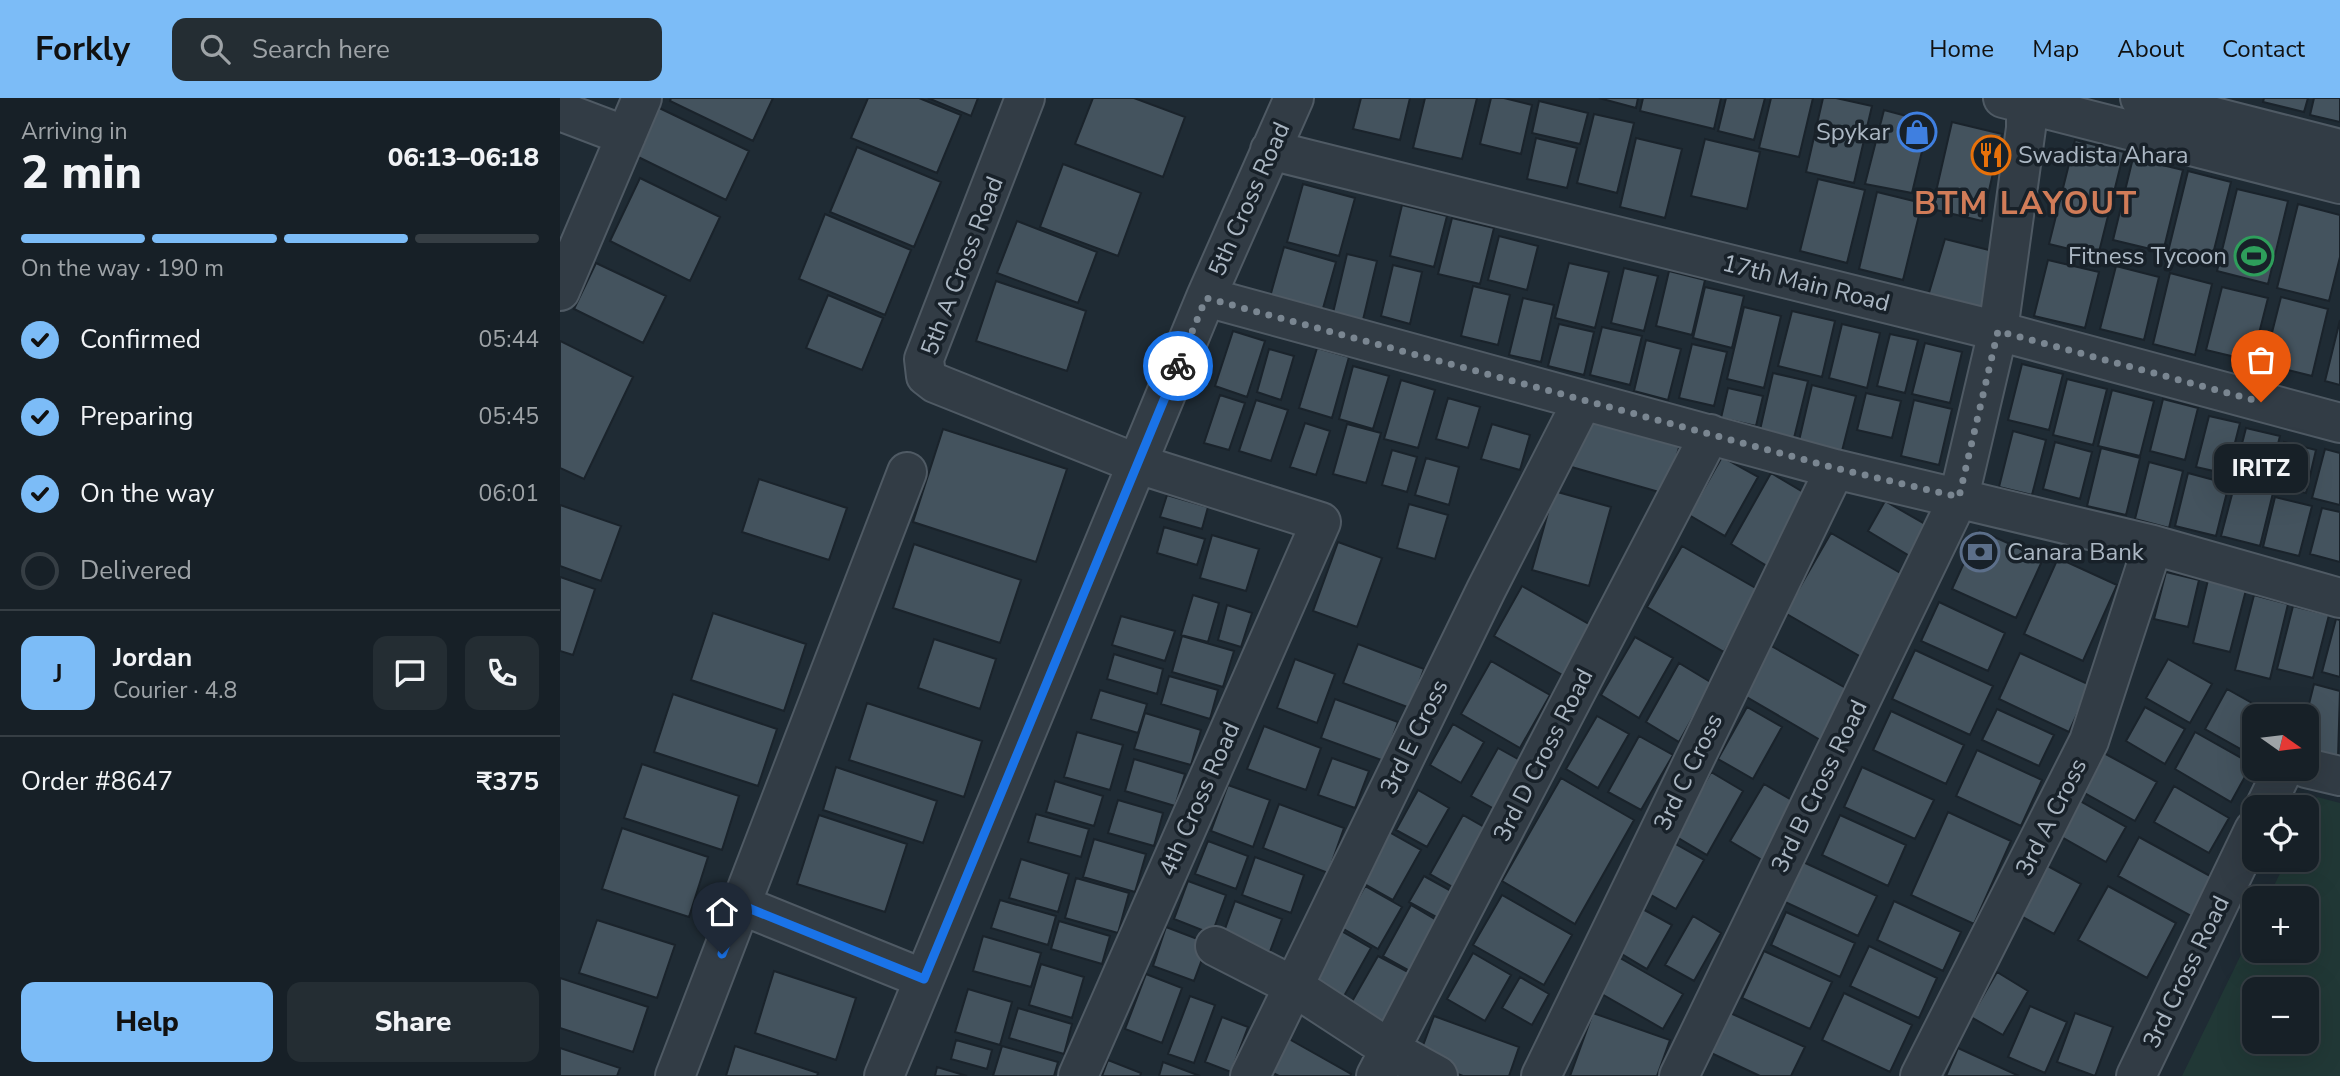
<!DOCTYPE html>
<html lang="en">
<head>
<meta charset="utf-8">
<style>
	:root { --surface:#172027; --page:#242d33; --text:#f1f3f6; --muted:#9ea3a7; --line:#363e44; --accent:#7cbcf7 }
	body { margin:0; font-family:"Nunito Sans",sans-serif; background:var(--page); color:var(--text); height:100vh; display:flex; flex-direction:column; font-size:26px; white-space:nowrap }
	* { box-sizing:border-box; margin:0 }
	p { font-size:23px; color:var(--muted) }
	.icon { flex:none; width:38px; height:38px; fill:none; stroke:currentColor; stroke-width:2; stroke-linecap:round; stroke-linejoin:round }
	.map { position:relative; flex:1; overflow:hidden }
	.details { display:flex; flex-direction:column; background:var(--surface); width:560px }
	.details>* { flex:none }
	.needle { width:46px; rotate:104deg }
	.fabs { position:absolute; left:1682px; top:606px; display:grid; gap:14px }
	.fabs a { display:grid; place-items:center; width:77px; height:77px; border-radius:14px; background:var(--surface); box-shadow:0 7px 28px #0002,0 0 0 2px var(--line); font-size:35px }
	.pin { position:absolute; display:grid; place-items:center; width:60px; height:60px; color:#fff; margin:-72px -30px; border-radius:50% 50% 50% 0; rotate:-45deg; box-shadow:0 0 7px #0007 }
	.pin .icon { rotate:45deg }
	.courier { position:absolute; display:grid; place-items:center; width:70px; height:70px; margin:-35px; border:5px solid #1a73e8; border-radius:50%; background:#fff; color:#222; box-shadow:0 2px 9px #0007 }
	.bubble { position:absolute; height:49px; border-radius:14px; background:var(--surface); box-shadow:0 7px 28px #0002,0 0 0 2px var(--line); font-size:23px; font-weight:800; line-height:49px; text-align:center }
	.summary em { font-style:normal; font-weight:800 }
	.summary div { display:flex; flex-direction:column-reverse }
	.summary { display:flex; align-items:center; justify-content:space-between; height:119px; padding:0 21px }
	h1 { font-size:46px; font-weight:800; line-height:52px }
	.bar { display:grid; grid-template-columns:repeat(4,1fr); gap:10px 7px; align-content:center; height:84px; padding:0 21px }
	.bar i { height:9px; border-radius:5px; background:var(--line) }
	.bar .selected { background:var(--accent) }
	.bar p { grid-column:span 4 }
	.line { display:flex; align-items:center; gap:18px; padding:0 21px; border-top:2px solid var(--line) }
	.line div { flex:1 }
	.round { display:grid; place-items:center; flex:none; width:74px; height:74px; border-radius:14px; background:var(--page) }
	ol { padding:0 21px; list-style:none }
	li { display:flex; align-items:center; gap:21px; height:77px }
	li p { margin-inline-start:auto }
	li .icon { padding:7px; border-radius:50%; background:var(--accent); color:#111; stroke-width:4 }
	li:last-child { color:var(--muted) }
	li i { width:38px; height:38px; border:4px solid var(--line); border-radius:50% }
	.button { display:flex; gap:14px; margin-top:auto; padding:14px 21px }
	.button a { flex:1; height:80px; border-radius:14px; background:var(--accent); color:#111; font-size:28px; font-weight:800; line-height:80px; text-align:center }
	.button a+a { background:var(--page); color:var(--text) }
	header { display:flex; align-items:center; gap:42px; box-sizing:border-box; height:98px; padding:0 35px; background:var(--accent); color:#111 }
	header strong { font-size:33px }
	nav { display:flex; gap:38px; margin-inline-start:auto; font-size:24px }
	.search { width:490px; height:63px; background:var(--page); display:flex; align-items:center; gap:18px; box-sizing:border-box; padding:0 24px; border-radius:14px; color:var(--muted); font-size:26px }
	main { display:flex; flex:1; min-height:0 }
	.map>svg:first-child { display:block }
	.green { fill:#213836; fill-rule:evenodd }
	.building { fill:#44535e; stroke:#1a232b; stroke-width:2 }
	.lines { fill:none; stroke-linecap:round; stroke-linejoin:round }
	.minor-casing { stroke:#4f5a64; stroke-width:42 }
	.minor { stroke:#323c45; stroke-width:38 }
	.done { stroke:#7a8691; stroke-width:7; stroke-dasharray:0 12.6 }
	.route { stroke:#1a73e8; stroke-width:9 }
	.labels { text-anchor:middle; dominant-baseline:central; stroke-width:7; stroke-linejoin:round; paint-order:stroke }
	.poi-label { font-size:24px; fill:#abb7c3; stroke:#182129; text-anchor:end }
	.street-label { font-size:24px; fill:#abb7c3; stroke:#182129 }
	.district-label { font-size:32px; font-weight:bold; letter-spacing:2px; fill:#d17c58; stroke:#182129 }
</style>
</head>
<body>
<header>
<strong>Forkly</strong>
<div class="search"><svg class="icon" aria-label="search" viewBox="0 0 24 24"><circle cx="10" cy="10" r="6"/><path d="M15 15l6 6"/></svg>Search here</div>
<nav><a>Home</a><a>Map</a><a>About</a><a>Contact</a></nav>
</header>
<main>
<section class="details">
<div class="summary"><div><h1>2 min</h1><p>Arriving in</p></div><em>06:13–06:18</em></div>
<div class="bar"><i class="selected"></i><i class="selected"></i><i class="selected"></i><i></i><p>On the way · 190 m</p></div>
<ol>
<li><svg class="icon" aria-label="check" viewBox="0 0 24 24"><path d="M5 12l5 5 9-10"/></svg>Confirmed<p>05:44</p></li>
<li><svg class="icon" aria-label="check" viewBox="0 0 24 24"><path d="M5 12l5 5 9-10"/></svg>Preparing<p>05:45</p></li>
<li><svg class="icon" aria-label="check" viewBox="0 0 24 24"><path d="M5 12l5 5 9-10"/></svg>On the way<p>06:01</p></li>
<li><i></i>Delivered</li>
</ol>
<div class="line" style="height:126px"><b class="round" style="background:var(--accent);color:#111">J</b><div><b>Jordan</b><p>Courier · 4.8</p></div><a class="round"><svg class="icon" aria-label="chat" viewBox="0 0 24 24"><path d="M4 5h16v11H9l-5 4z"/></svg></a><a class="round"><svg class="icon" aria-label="phone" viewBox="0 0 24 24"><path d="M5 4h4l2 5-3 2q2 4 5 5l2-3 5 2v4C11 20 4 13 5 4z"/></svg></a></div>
<div class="line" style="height:91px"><div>Order #8647</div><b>₹375</b></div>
<div class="button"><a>Help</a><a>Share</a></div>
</section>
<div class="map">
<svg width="1780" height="978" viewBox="0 0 1780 978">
	<rect width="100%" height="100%" fill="#1f2b34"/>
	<path class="green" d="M1757,699L1780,705V978H1622L1694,830V852H1746V800H1708L1727,761H1746L1747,721ZM1694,891H1746V943H1694Z"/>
	<path class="building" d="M111,0H213L193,43L110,3Z
		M308,0H359L401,17L377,75L291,40Z
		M368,0H418L411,18Z
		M533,0H574L625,19L603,79L515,46Z
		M801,0H850L840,42L793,31Z
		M865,0H917L902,61L853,50Z
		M931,0H944L972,7L961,56L920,46Z
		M1039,0H1078L1076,10Z
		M1083,0H1161L1154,31L1080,13Z
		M1166,0H1205L1194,42L1158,33Z
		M1211,0H1253L1239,59L1199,50Z
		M1263,0H1276L1312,8L1294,85L1246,74Z
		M1704,0H1748L1744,14L1703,4Z
		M1754,0H1780V24L1750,17Z
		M979,3L1028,15L1020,46L972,35Z
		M93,7L189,53L166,102L70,55Z
		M1324,12L1369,24L1352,95L1305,86Z
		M1034,16L1074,25L1057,95L1017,85Z
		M1392,24L1442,36L1422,123L1372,111Z
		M976,40L1017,50L1007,90L967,81Z
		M1076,40L1122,51L1105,120L1060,109Z
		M1145,41L1200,54L1187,111L1131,98Z
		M1515,42L1564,54L1538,158L1489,146Z
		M297,49L381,84L354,149L270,114Z
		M1573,60L1623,72L1603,154L1553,142Z
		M503,66L581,95L558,158L480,129Z
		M1628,73L1671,84L1651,164L1608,154Z
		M80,80L160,119L130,183L50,143Z
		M1258,81L1305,92L1287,165L1240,153Z
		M743,86L795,100L779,158L727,144Z
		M1677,91L1728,103L1708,186L1657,173Z
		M1317,94L1362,105L1343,182L1299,171Z
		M1738,106L1780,117V159L1769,203L1717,190Z
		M842,107L887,118L874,169L830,158Z
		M265,116L351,152L325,217L239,181Z
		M892,120L934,130L920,186L878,176Z
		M457,123L537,154L518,205L437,175Z
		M939,138L978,148L967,192L928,182Z
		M1385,141L1433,153L1423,221L1366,205Z
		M724,149L776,164L760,221L708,206Z
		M787,156L817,163L802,226L772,219Z
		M1488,162L1539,174L1525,230L1474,218Z
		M36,165L106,198L83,245L14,211Z
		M1009,165L1049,174L1035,230L995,220Z
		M833,167L862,174L850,226L821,218Z
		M1556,168L1599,179L1584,242L1540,231Z
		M1064,170L1098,178L1084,233L1051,225Z
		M1109,173L1145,182L1132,237L1096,228Z
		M1610,175L1652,186L1635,257L1593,246Z
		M436,183L526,213L507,273L416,243Z
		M913,188L950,197L938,247L901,238Z
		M1145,189L1184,198L1172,250L1133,240Z
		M1662,189L1708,200L1692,263L1646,252Z
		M268,197L323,220L302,272L246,250Z
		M1721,199L1768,211L1752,278L1704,266Z
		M963,200L994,207L981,264L949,257Z
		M1184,209L1221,218L1204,290L1167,281Z
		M1232,213L1275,223L1262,279L1218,268Z
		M1780,222V287L1765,283Z
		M999,226L1034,234L1024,277L988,268Z
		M1282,226L1320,235L1307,290L1269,280Z
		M1042,229L1082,238L1070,287L1030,277Z
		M673,233L705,243L687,299L655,288Z
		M1330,236L1358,242L1345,295L1317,288Z
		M1086,242L1121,251L1108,302L1074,293Z
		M0,243L73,279L24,381L0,370Z
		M1365,245L1402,254L1390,305L1352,296Z
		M1132,246L1167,254L1154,308L1119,300Z
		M757,250L789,259L772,320L739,310Z
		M709,251L734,258L721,302L697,294Z
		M1462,266L1503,276L1489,332L1448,322Z
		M793,268L829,278L813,331L779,321Z
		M1213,275L1248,283L1234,340L1200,332Z
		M1507,281L1547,291L1533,347L1493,337Z
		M841,282L875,292L858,350L824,341Z
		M1252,287L1296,298L1281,357L1238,347Z
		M1168,290L1203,298L1196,328L1161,320Z
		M1552,292L1594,303L1580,358L1538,348Z
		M1306,295L1341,303L1332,340L1297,332Z
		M660,297L685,305L669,352L644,345Z
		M888,300L920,309L908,350L876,341Z
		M1603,301L1638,310L1625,362L1590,353Z
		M696,302L728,312L711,363L679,353Z
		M1354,302L1392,311L1379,367L1341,358Z
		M1022,317L1120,346L1106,396L1008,368Z
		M1649,318L1680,325L1667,376L1636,369Z
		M745,325L770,333L756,377L730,369Z
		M787,326L821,335L806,385L773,376Z
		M932,326L970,337L960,372L921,361Z
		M1686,330L1720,338L1708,386L1674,377Z
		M383,331L507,371L476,464L353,424Z
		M1453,333L1486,342L1472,397L1439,389Z
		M1495,344L1532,354L1520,401L1483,391Z
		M1724,344L1756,352L1746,395L1714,387Z
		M1541,350L1580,360L1566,417L1527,408Z
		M1765,351L1780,355V407L1752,400Z
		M832,352L857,359L847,394L822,387Z
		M1162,359L1198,379L1165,438L1129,417Z
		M866,360L899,369L889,407L855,397Z
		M1589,364L1623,373L1609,430L1575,421Z
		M1211,375L1248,397L1207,468L1171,446Z
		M1628,375L1669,386L1656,438L1615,428Z
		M199,381L287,410L269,462L182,434Z
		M1675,385L1713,395L1700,448L1661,438Z
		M994,393L1051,409L1029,488L972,472Z
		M607,397L648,409L642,431L600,419Z
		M1715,399L1752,408L1739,458L1703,449Z
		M1325,403L1370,429L1353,460L1308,433Z
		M849,406L888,417L875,461L837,450Z
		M0,407L61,428L41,483L0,468Z
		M1762,410L1780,414V464L1750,456Z
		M604,429L645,441L637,467L597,455Z
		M1419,432L1483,461L1456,520L1392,491Z
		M1271,435L1349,480L1303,560L1225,515Z
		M652,437L699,451L686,493L640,480Z
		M778,444L822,460L797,529L753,513Z
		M354,446L461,482L440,545L333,510Z
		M1122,448L1199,492L1164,554L1087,509Z
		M1498,460L1557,487L1523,563L1464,536Z
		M1606,474L1639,482L1628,529L1594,521Z
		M0,479L35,491L13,557L0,553Z
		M1648,482L1686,492L1670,554L1633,545Z
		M962,488L1034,529L1006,579L934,538Z
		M633,497L659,505L648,544L621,537Z
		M1694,497L1728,506L1710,581L1675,572Z
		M1379,504L1445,535L1428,573L1361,543Z
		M667,507L692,515L681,549L658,542Z
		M1733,508L1769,517L1753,580L1717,571Z
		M153,515L246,546L224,613L131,582Z
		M561,518L615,533L605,563L552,547Z
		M1776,521L1780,522V579L1762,574Z
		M622,538L674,553L663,589L612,574Z
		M1075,539L1113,560L1079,620L1041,597Z
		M374,541L436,561L420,611L358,590Z
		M1206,545L1291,593L1262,643L1178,594Z
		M798,546L864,571L850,610L783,585Z
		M1355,552L1433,588L1410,637L1332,601Z
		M1460,555L1530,587L1509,634L1439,601Z
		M554,556L603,571L597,596L547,581Z
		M735,561L775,576L757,625L717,610Z
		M1608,561L1652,586L1630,625L1586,600Z
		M931,563L990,597L960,650L901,616Z
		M1119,565L1152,585L1119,644L1086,624Z
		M609,578L658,592L650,621L601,606Z
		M1754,586L1780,593L1778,660L1746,652V618Z
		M1667,591L1708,614L1706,618H1694V639L1686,654L1645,631Z
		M540,592L587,606L578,635L531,621Z
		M113,596L217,631L198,688L94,654Z
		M775,601L838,624L824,663L761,640Z
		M307,605L422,643L404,699L289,662Z
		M1187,609L1222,629L1193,681L1158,661Z
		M1585,609L1625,631L1605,666L1566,643Z
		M1437,611L1494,637L1479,668L1422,642Z
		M1331,613L1404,647L1386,686L1313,652Z
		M585,615L641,632L631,667L574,651Z
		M1037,618L1069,636L1038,690L1006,671Z
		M893,626L924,644L901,685L870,667Z
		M704,628L761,650L746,692L687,671Z
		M517,634L563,647L550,692L504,679Z
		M1635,634L1692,666L1671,704L1615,671Z
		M1079,638L1113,657L1081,712L1048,694Z
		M938,650L965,665L938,713L911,698Z
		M1417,652L1482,682L1461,728L1396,698Z
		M1542,654L1597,684L1575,723L1521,693Z
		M772,660L809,673L795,710L758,697Z
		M574,661L625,676L615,708L565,693Z
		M82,666L179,698L162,752L64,720Z
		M276,669L377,703L363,745L263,712Z
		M1302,669L1374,702L1355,741L1284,709Z
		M1151,674L1183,693L1147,757L1115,738Z
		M1001,680L1074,722L1015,826L942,783Z
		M495,683L543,698L534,728L486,714Z
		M1204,686L1235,704L1202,762L1170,743Z
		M668,687L710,702L693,749L651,733Z
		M1614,688L1669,720L1649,755L1594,724Z
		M858,692L889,710L867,749L836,732Z
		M1511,698L1566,729L1546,764L1491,733Z
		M558,702L603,715L594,748L548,735Z
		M719,706L784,730L768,775L703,750Z
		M1388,714L1451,743L1414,826L1351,797Z
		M476,716L529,731L521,759L468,744Z
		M259,717L347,746L325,814L237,786Z
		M903,717L931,733L898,792L870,776Z
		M1280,717L1346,747L1328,788L1262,757Z
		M62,730L148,759L129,819L42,791Z
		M829,734L861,752L833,802L801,784Z
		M1579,739L1652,779L1631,818L1558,778Z
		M534,741L586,756L575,794L523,779Z
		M648,743L688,758L676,791L635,776Z
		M1112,744L1144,762L1116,811L1084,793Z
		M695,759L744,777L731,815L682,797Z
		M461,761L509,776L498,814L449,800Z
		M1241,763L1317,798L1298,838L1223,803Z
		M1484,766L1521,786L1494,836L1457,816Z
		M864,778L893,794L878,820L849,804Z
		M516,780L569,795L558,835L505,820Z
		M628,783L666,797L652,836L614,821Z
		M805,788L842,809L818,851L782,830Z
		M1548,788L1616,825L1587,880L1518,842Z
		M942,797L1012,837L984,887L913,847Z
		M440,802L496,818L488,847L431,830Z
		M675,803L722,821L708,859L661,842Z
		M1334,803L1401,834L1383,873L1317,842Z
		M851,807L878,823L850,873L823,858Z
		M1079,809L1112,827L1087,871L1055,852Z
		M1226,814L1295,845L1280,879L1211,847Z
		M1133,818L1161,835L1134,883L1105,867Z
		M37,822L115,847L97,900L19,875Z
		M499,823L550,838L542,866L491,851Z
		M606,829L648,845L634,883L593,868Z
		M776,830L811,850L779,907L744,887Z
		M423,838L481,855L471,889L413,873Z
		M1309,848L1377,880L1359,920L1290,888Z
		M1204,853L1272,884L1250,931L1182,900Z
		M913,855L951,877L925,923L887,901Z
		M818,858L850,875L822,925L790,907Z
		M1060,860L1123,896L1103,931L1040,895Z
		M481,866L524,879L512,920L469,907Z
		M214,873L296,900L276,962L195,935Z
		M1437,874L1468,893L1443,937L1411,919Z
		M586,876L622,890L602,945L565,931Z
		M960,879L989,896L972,927L942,910Z
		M0,880L88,909L73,954L0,930Z
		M408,891L452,904L440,947L395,934Z
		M1284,895L1352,927L1330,974L1262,942Z
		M630,898L655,907L634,965L608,956Z
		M1470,908L1507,924L1485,975L1448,959Z
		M458,910L512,926L504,956L449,940Z
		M1168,914L1245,949L1231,978H1200L1149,954Z
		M1033,915L1110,942L1097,978H1010Z
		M1515,915L1553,929L1535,978L1497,964Z
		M874,918L959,949L949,978H903L858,961Z
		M662,919L688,929L671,974L645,964Z
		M729,941L791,976L790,978H719L711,974Z
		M396,942L432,952L427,971L391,961Z
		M175,948L258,975L257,978H166Z
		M442,948L498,964L494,978H433Z
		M0,950L60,970L57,978H0Z
		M1398,950L1459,978H1386Z
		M548,962L581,975L580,978H542Z
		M603,964L640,978H599Z
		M377,969L407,978H375Z"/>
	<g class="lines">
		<defs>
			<path id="minor" d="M465,0L364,261L366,278L375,285L578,366L761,424L518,978
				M1443,0L1780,86
				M1580,0L1780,51
				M0,13L66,38
				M710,52L1438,233L1780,325
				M0,193L82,0
				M646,199L1275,371L1593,447L1780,500
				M1746,670L1780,678
				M1705,709L1724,670
				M181,807L364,881
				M655,848L733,888L831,952L878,978
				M115,978L347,374
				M324,978L646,199L734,0
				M690,978L926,492L1023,302
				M816,978L1150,336
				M981,978L1275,371
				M1119,978L1399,399L1438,233L1466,30V0
				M1360,978L1529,643L1593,447
				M1576,978L1694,732"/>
		</defs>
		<use href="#minor" class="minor-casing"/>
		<use href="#minor" class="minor"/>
	</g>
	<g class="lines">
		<path class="done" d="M618,268L646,200L1275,370L1399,399L1438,233L1701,304"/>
		<path class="route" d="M162,856L181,807L364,881L618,268"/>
	</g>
	<defs>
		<symbol id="shop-ring" viewBox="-11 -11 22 22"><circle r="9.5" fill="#182129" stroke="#3f7fe0" stroke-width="1.5"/><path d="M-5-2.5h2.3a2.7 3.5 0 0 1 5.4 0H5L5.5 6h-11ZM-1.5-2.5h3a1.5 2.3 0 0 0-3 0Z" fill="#3f7fe0"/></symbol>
		<symbol id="restaurant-ring" viewBox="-11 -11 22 22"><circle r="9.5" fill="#182129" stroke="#e8710a" stroke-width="1.5"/><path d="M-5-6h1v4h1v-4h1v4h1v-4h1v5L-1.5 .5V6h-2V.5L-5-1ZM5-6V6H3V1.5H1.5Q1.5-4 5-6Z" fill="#e8710a"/></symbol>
		<symbol id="stadium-ring" viewBox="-11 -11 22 22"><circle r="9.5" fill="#182129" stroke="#2e9e5b" stroke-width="1.5"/><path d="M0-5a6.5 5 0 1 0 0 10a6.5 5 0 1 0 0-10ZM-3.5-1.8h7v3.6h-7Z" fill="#2e9e5b"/></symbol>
		<symbol id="bank-ring" viewBox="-11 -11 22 22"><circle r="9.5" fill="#182129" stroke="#5c6f8a" stroke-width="1.5"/><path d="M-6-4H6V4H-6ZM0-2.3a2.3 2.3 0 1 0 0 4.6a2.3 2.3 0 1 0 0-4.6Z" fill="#5c6f8a"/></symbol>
	</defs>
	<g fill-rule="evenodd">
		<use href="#shop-ring" x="1335" y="12" width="44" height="44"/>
		<use href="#restaurant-ring" x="1409" y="35" width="44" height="44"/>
		<use href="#stadium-ring" x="1672" y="136" width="44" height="44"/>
		<use href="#bank-ring" x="1398" y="432" width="44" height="44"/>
	</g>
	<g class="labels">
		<g class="poi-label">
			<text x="1330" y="34">Spykar</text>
			<text x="1458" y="57" text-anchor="start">Swadista Ahara</text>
			<text x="1667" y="158">Fitness Tycoon</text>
			<text x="1447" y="454" text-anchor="start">Canara Bank</text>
		</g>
		<g class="street-label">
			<text transform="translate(689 101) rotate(-66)">5th Cross Road</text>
			<text transform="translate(402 168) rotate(-69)">5th A Cross Road</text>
			<text transform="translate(1246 185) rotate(14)">17th Main Road</text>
			<text transform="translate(854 639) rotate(-64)">3rd E Cross</text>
			<text transform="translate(983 657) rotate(-63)">3rd D Cross Road</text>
			<text transform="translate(1128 674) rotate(-64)">3rd C Cross</text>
			<text transform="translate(1259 688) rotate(-64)">3rd B Cross Road</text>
			<text transform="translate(639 701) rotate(-66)">4th Cross Road</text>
			<text transform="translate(1491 719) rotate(-63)">3rd A Cross</text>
			<text transform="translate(1626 874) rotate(-64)">3rd Cross Road</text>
		</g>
		<g class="district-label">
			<text x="1466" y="105">BTM LAYOUT</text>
		</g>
	</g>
</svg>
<div class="fabs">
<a><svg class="needle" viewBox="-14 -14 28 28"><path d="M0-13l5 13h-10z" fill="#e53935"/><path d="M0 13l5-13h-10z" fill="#9ea3a7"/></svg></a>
<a><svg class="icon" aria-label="locate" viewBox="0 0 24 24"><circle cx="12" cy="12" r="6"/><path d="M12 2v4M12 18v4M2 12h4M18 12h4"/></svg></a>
<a>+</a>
<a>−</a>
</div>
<div class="pin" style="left:1701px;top:304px;background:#ea580c"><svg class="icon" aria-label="bag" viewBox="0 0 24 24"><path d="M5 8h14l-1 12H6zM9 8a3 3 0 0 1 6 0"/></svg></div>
<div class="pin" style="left:162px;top:856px;background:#1f2937"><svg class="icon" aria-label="home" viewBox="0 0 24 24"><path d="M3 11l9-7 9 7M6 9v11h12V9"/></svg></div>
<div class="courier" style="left:618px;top:268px"><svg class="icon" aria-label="bike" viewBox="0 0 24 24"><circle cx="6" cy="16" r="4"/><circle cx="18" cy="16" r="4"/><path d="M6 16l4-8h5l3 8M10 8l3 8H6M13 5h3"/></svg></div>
<div class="bubble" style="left:1654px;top:346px;width:94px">IRITZ</div>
</div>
</main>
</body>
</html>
